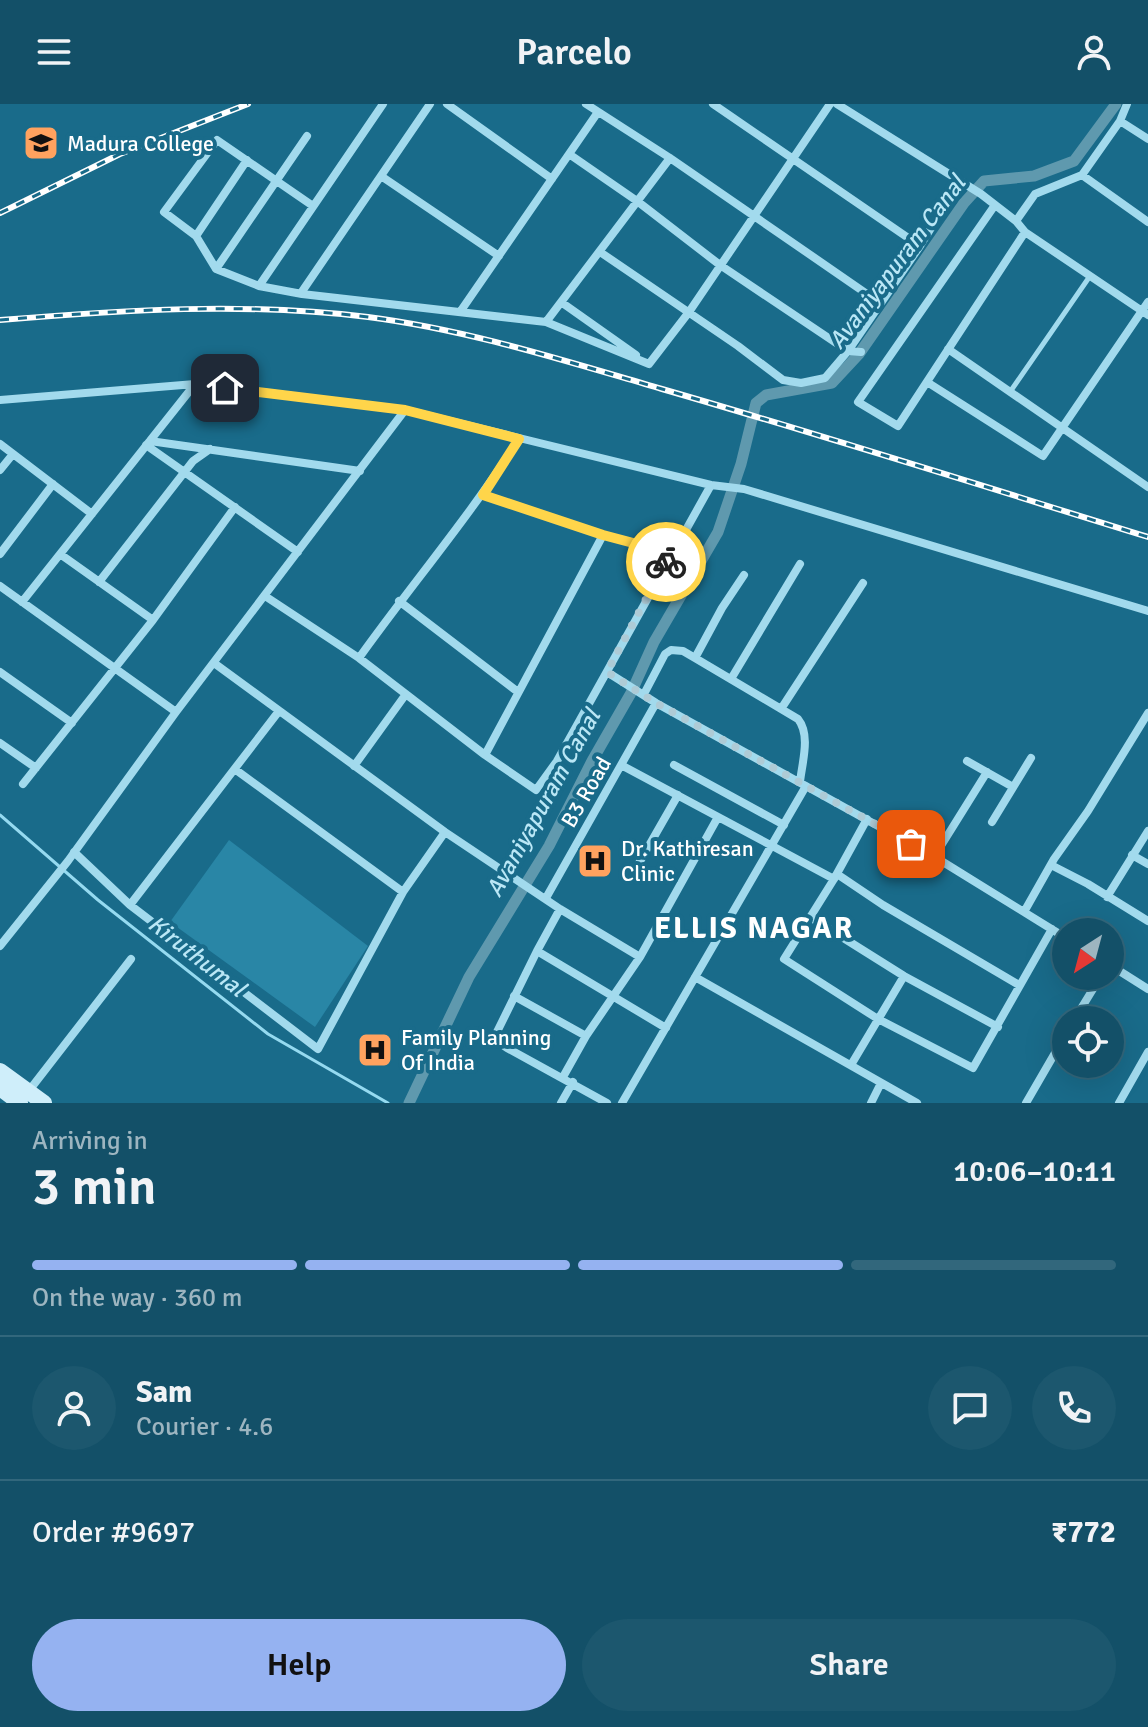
<!DOCTYPE html>
<html lang="en">
<head>
<meta charset="utf-8">
<style>
	:root { --surface:#135068; --page:#1c576e; --text:#f1f3f6; --muted:#9db5c0; --line:#32677c; --accent:#95b2f1 }
	body { margin:0; font-family:Signika,sans-serif; background:var(--page); color:var(--text); height:100vh; display:flex; flex-direction:column; font-size:30px; white-space:nowrap }
	* { box-sizing:border-box; margin:0 }
	p { font-size:26px; color:var(--muted) }
	.icon { flex:none; width:44px; height:44px; fill:none; stroke:currentColor; stroke-width:2; stroke-linecap:round; stroke-linejoin:round }
	.map { position:relative; height:999px; overflow:hidden }
	.side { display:flex; flex-direction:column; background:var(--surface); flex:1 }
	.side>* { flex:none }
	.needle { width:52px; rotate:216deg }
	.controls { position:absolute; left:1052px; top:814px; display:grid; gap:16px }
	.controls a { display:grid; place-items:center; width:72px; height:72px; border-radius:50%; background:var(--surface); box-shadow:0 8px 32px #0002,0 0 0 2px var(--line); font-size:40px }
	.pin { position:absolute; display:grid; place-items:center; width:68px; height:68px; color:#fff; margin:-34px; border-radius:16px; box-shadow:0 4px 12px #0006 }
	.courier { position:absolute; display:grid; place-items:center; width:80px; height:80px; margin:-40px; border:6px solid #ffd54a; border-radius:50%; background:#fff; color:#222; box-shadow:0 2px 10px #0007 }
	.headline em { font-style:normal; font-weight:600 }
	.headline div { display:flex; flex-direction:column-reverse }
	.headline { display:flex; align-items:center; justify-content:space-between; height:136px; padding:0 32px }
	h1 { font-size:52px; font-weight:600; line-height:60px }
	.bar { display:grid; grid-template-columns:repeat(4,1fr); gap:12px 8px; align-content:center; height:96px; padding:0 32px }
	.bar i { height:10px; border-radius:6px; background:var(--line) }
	.bar .current { background:var(--accent) }
	.bar p { grid-column:span 4 }
	.line { display:flex; align-items:center; gap:20px; padding:0 32px; border-top:2px solid var(--line) }
	.line div { flex:1 }
	.round { display:grid; place-items:center; flex:none; width:84px; height:84px; border-radius:42px; background:var(--page) }
	.cta { display:flex; gap:16px; margin-top:auto; padding:16px 32px }
	.cta a { flex:1; height:92px; border-radius:48px; background:var(--accent); color:#111; font-size:32px; font-weight:600; line-height:92px; text-align:center }
	.cta a+a { background:var(--page); color:var(--text) }
	header { display:flex; justify-content:space-between; align-items:center; height:104px; padding:0 32px; background:var(--surface); font-size:36px; font-weight:600 }
	.map>svg:first-child { display:block }
	.green { fill:#2986a6 }
	.lines { fill:none; stroke-linecap:round; stroke-linejoin:round }
	.stream { stroke:#95daf0; stroke-width:3 }
	.canal { stroke:#5f99ae; stroke-width:11 }
	.service { stroke:#a2daed; stroke-width:5 }
	.minor { stroke:#a2daed; stroke-width:8 }
	.secondary { stroke:#cfeefa; stroke-width:16 }
	.rail-casing { stroke:#fff; stroke-width:6 }
	.rail { stroke:#196b8a; stroke-width:3; stroke-dasharray:9; stroke-linecap:butt }
	.done { stroke:#aecbd6; stroke-width:8; stroke-dasharray:0 14.4 }
	.route { stroke:#ffd54a; stroke-width:10 }
	.labels { text-anchor:middle; dominant-baseline:central; stroke-width:8; stroke-linejoin:round; paint-order:stroke }
	.poi-label { font-size:22px; fill:#fff; stroke:#196b8a; text-anchor:start }
	.street-label { font-size:22px; fill:#fff; stroke:#196b8a }
	.water-label { font-size:24px; font-style:italic; fill:#bae7f6; stroke:#196b8a }
	.district-label { font-size:30px; font-weight:bold; letter-spacing:2px; fill:#fff; stroke:#196b8a }
</style>
</head>
<body>
<header><svg class="icon" aria-label="menu" viewBox="0 0 24 24"><path d="M4 6h16M4 12h16M4 18h16"/></svg>Parcelo<svg class="icon" aria-label="person" viewBox="0 0 24 24"><circle cx="12" cy="8" r="4"/><path d="M4 21q1-7 8-7t8 7"/></svg></header>
<div class="map">
<svg width="1148" height="999" viewBox="0 0 1148 999">
	<rect width="100%" height="100%" fill="#196b8a"/>
	<path class="green" d="M229,736L368,842L315,923L170,818Z"/>
	<g class="lines">
		<path class="stream" d="M0,711L98,796L268,930L388,999"/>
		<path class="canal" d="M409,999L469,873L549,742L592,657L631,589L654,538L718,428L741,360L756,299L766,291L832,279L859,250L964,99L984,77L1034,72L1074,57L1116,0"/>
		<path class="service" d="M1010,288L1090,172"/>
		<path class="minor" d="M447,0L552,75
			M586,0L670,54L880,199
			M713,0L920,142
			M837,0L981,90L1016,117L1025,128L1148,211
			M1120,17L1148,35
			M569,50L637,97L720,161L848,247L861,248
			M1082,71L1148,118
			M381,72L499,152
			M995,101L858,298L898,322L1025,128
			M313,102L217,36L164,108L196,132L216,165L259,182L302,190L546,218L649,260
			M1016,117L1035,90L1082,71L1120,17L1127,0
			M196,132L247,56
			M600,148L738,242L783,276L801,279L825,274L848,247L920,142L960,77
			M216,165L307,32
			M259,182L383,0
			M301,189L430,0
			M561,198L636,251
			M460,208L598,8
			M546,218L670,54
			M948,245L1148,383
			M647,259L649,260L689,208L830,0
			M927,278L1043,352L1148,198
			M0,296L195,280L405,306L711,381L744,385L1148,507
			M150,337L360,367
			M0,340L92,410
			M146,341L298,448
			M0,366L13,350
			M483,391L603,431L671,449
			M0,450L53,380
			M60,450L153,516
			M99,478L193,357L210,345
			M0,482L176,608
			M265,492L359,554L485,651L536,686L557,657L711,381
			M399,497L518,588
			M22,498L195,280
			M359,554C412,480 470,412 519,335
			M695,554L722,504L744,471
			M214,559L445,728L560,805L640,853
			M0,568L72,619
			M607,568L656,599L943,758L1066,834
			M731,575L800,460
			M644,590L665,550L671,546L683,547L695,554L798,615C811,631 802,659 800,678
			M781,605L863,479
			M0,639L36,664
			M485,651L603,431
			M967,657L1013,683
			M621,661L834,775
			M674,661L784,721
			M354,662L406,590
			M236,666L403,788
			M23,680L153,516L235,403
			M867,715L834,775L784,855L878,915L973,964L1052,825
			M992,718L1031,654
			M74,748L130,801L318,945L403,788L445,728
			M1132,751L1148,760
			M934,753L987,668
			M1051,761L1088,780L1148,817
			M635,766L678,691
			M837,770L883,801L1019,881
			M1107,793L1148,727
			M546,794L656,599
			M130,801L279,607
			M560,805L537,847L495,932L497,937L507,944L607,999
			M1024,808L1054,755L1088,707L1148,609
			M810,813L904,872L998,923
			M0,842L68,757L176,608L405,306
			M537,847L666,924
			M1110,861L1148,885
			M695,873L917,999
			M514,892L586,932
			M1074,916L1101,872
			M851,961L904,872
			M563,973L586,932L640,853L718,713
			M28,988L131,855
			M561,999L573,978
			M622,999L806,682
			M871,999L881,979
			M1026,999L1066,930
			M1119,999L1148,948"/>
		<path class="secondary" d="M0,967L44,999
			M0,984L20,999"/>
		<defs>
			<path id="rail" d="M0,109L120,50L248,0
				M0,216C123,206 246,198 368,213C469,226 565,257 662,285C825,332 986,383 1148,433"/>
		</defs>
		<use href="#rail" class="rail-casing"/>
		<use href="#rail" class="rail"/>
	</g>
	<g class="lines">
		<path class="done" d="M666,458L607,568L656,599L911,740"/>
		<path class="route" d="M225,284L405,306L519,335L483,391L603,431L671,449L666,458"/>
	</g>
	<defs>
		<symbol id="university-square" viewBox="-11 -11 22 22"><rect x="-9" y="-9" width="18" height="18" rx="4" fill="#ffa25f" stroke="#196b8a"/><path d="M0-5L7-2L0 1L-7-2ZM-4 1L0 2.5L4 1V4Q0 6-4 4Z" fill="#111"/></symbol>
		<symbol id="hospital-square" viewBox="-11 -11 22 22"><rect x="-9" y="-9" width="18" height="18" rx="4" fill="#ffa25f" stroke="#196b8a"/><path d="M-5-5h3v3.5h4V-5h3V5h-3V1.5h-4V5h-3Z" fill="#111"/></symbol>
	</defs>
	<g fill-rule="evenodd">
		<use href="#university-square" x="21" y="19" width="40" height="40"/>
		<use href="#hospital-square" x="575" y="737" width="40" height="40"/>
		<use href="#hospital-square" x="355" y="926" width="40" height="40"/>
	</g>
	<g class="labels">
		<g class="poi-label">
			<text x="67" y="39">Madura College</text>
			<text x="621" y="744">Dr. Kathiresan<tspan x="621" dy="25">Clinic</tspan></text>
			<text x="401" y="933">Family Planning<tspan x="401" dy="25">Of India</tspan></text>
		</g>
		<g class="street-label">
			<text transform="translate(586 688) rotate(-60)">B3 Road</text>
		</g>
		<g class="water-label">
			<text transform="translate(897 158) rotate(-53)">Avaniyapuram Canal</text>
			<text transform="translate(543 699) rotate(-61)">Avaniyapuram Canal</text>
			<text transform="translate(197 852) rotate(38)">Kiruthumal</text>
		</g>
		<g class="district-label">
			<text x="754" y="824">ELLIS NAGAR</text>
		</g>
	</g>
</svg>
<div class="controls">
<a><svg class="needle" viewBox="-14 -14 28 28"><path d="M0-13l5 13h-10z" fill="#e53935"/><path d="M0 13l5-13h-10z" fill="#9db5c0"/></svg></a>
<a><svg class="icon" aria-label="locate" viewBox="0 0 24 24"><circle cx="12" cy="12" r="6"/><path d="M12 2v4M12 18v4M2 12h4M18 12h4"/></svg></a>
</div>
<div class="pin" style="left:911px;top:740px;background:#ea580c"><svg class="icon" aria-label="bag" viewBox="0 0 24 24"><path d="M5 8h14l-1 12H6zM9 8a3 3 0 0 1 6 0"/></svg></div>
<div class="pin" style="left:225px;top:284px;background:#1f2937"><svg class="icon" aria-label="home" viewBox="0 0 24 24"><path d="M3 11l9-7 9 7M6 9v11h12V9"/></svg></div>
<div class="courier" style="left:666px;top:458px"><svg class="icon" aria-label="bike" viewBox="0 0 24 24"><circle cx="6" cy="16" r="4"/><circle cx="18" cy="16" r="4"/><path d="M6 16l4-8h5l3 8M10 8l3 8H6M13 5h3"/></svg></div>
</div>
<section class="side">
<div class="headline"><div><h1>3 min</h1><p>Arriving in</p></div><em>10:06–10:11</em></div>
<div class="bar"><i class="current"></i><i class="current"></i><i class="current"></i><i></i><p>On the way · 360 m</p></div>
<div class="line" style="height:144px"><a class="round"><svg class="icon" aria-label="person" viewBox="0 0 24 24"><circle cx="12" cy="8" r="4"/><path d="M4 21q1-7 8-7t8 7"/></svg></a><div><b>Sam</b><p>Courier · 4.6</p></div><a class="round"><svg class="icon" aria-label="chat" viewBox="0 0 24 24"><path d="M4 5h16v11H9l-5 4z"/></svg></a><a class="round"><svg class="icon" aria-label="phone" viewBox="0 0 24 24"><path d="M5 4h4l2 5-3 2q2 4 5 5l2-3 5 2v4C11 20 4 13 5 4z"/></svg></a></div>
<div class="line" style="height:104px"><div>Order #9697</div><b>₹772</b></div>
<div class="cta"><a>Help</a><a>Share</a></div>
</section>
</body>
</html>
